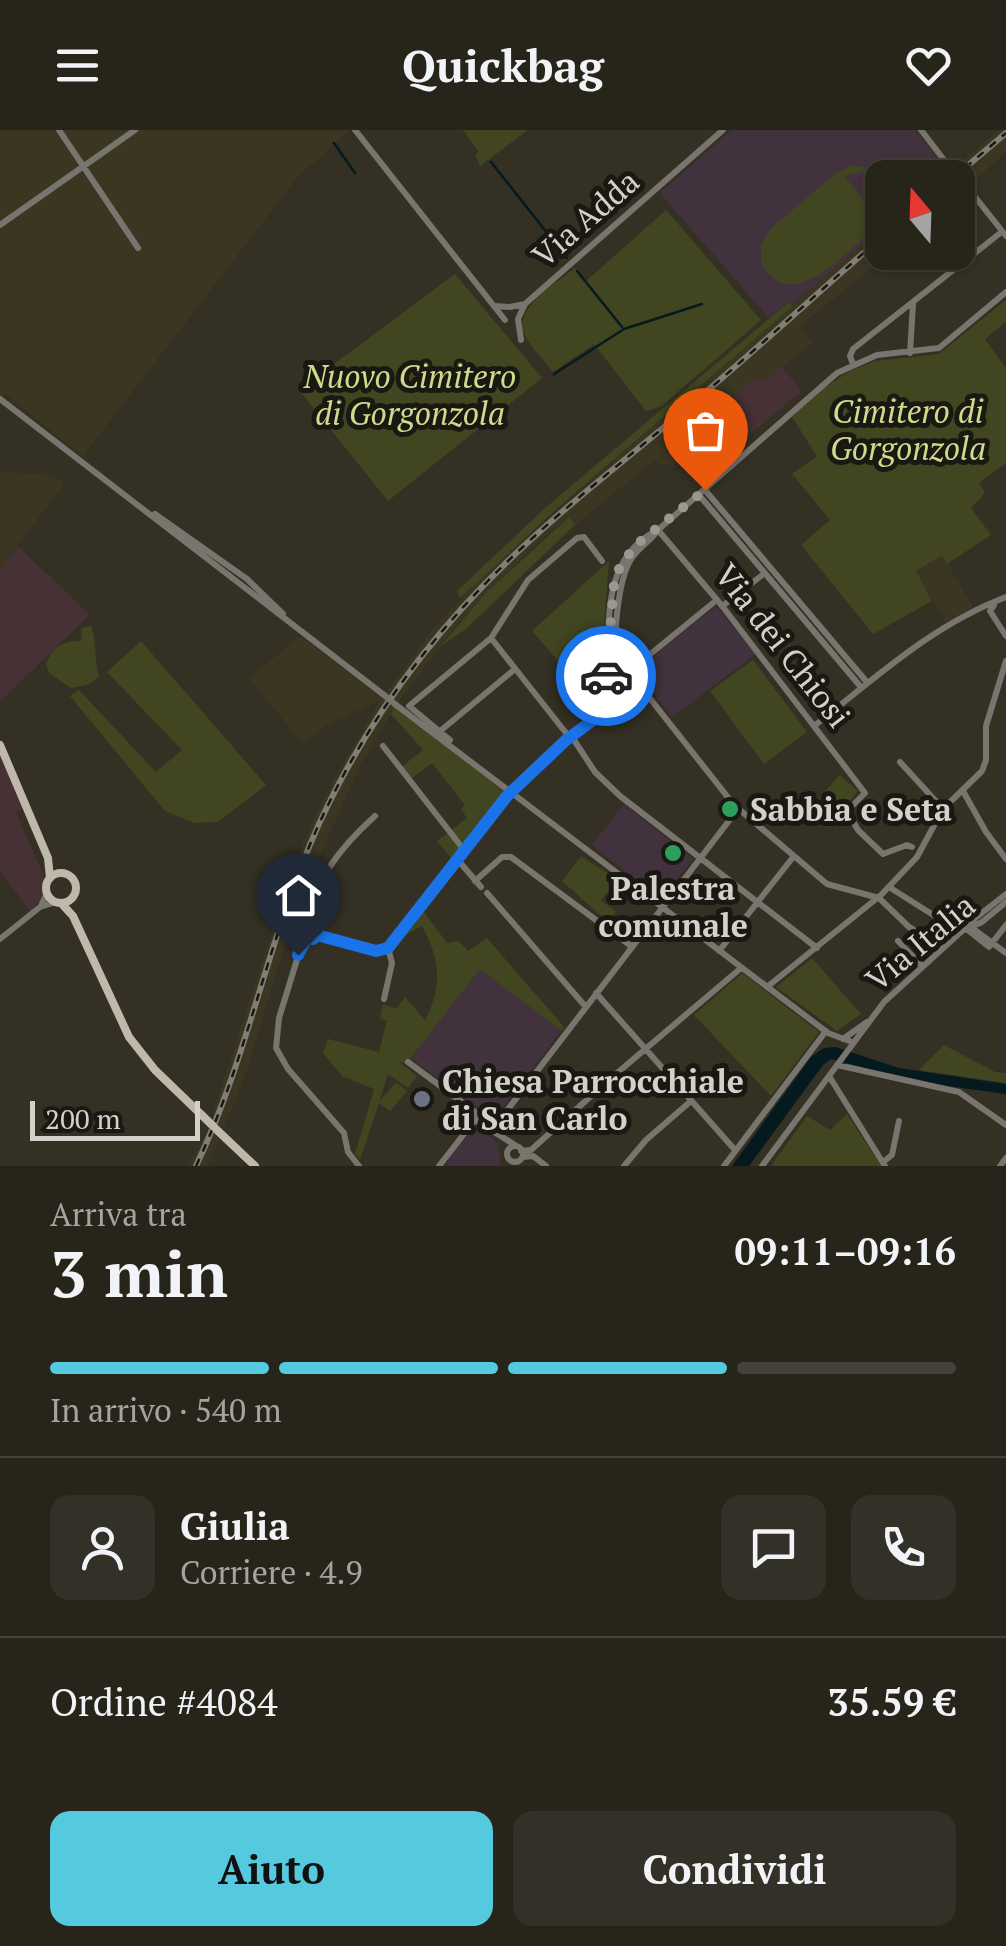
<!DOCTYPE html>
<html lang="it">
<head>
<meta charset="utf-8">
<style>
	:root { --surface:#27241a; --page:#333027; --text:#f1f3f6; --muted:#a4a4a2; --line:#434139; --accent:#55cadf }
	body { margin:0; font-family:"PT Serif",serif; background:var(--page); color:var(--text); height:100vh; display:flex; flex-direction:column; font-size:38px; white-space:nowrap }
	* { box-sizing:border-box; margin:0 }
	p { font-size:32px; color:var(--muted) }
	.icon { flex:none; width:55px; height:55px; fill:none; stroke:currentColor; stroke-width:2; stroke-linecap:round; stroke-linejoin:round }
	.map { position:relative; height:1036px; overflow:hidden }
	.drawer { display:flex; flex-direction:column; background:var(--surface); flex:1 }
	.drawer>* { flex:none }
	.needle { width:65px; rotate:341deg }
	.buttons { position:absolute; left:865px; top:30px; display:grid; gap:20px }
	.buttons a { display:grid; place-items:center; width:110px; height:110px; border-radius:20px; background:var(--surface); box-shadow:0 2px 8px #0004,0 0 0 2px var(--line); font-size:50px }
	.scale { position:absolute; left:30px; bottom:25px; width:170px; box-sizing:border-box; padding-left:10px; border:5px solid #d3d1c9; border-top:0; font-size:28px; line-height:35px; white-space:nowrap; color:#d3d1c9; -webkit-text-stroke:8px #1a1812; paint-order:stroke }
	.pin { position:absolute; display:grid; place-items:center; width:85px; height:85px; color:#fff; margin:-102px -42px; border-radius:50% 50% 50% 0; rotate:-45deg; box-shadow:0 0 10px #0007 }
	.pin .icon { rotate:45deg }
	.courier { position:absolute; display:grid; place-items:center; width:100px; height:100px; margin:-50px; border:8px solid #1a73e8; border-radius:50%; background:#fff; color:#222; box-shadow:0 2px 12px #0007 }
	.summary em { font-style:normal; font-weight:800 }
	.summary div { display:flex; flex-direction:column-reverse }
	.summary { display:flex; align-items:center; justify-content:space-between; height:170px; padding:0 50px }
	h1 { font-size:65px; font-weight:800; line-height:75px }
	.bar { display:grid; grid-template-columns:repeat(4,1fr); gap:15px 10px; align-content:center; height:120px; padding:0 50px }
	.bar i { height:12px; border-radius:8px; background:var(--line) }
	.bar .active { background:var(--accent) }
	.bar p { grid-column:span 4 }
	.line { display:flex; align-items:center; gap:25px; padding:0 50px; border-top:2px solid var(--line) }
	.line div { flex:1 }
	.round { display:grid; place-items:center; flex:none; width:105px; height:105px; border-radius:20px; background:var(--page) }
	.cta { display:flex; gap:20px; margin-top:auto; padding:20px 50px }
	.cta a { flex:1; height:115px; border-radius:20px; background:var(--accent); color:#111; font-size:40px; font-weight:800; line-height:115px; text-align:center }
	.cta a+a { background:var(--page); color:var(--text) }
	header { display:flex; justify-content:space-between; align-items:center; height:130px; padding:0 50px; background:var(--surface); font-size:45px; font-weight:800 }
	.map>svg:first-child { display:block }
	.commercial { fill:#463134 }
	.built { fill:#3b3622 }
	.education { fill:#42323d }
	.green { fill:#414621 }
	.water { fill:#041a1e }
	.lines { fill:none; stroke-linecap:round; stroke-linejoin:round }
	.stream { stroke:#041a1e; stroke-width:2.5 }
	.minor { stroke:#78746e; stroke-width:6 }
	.major { stroke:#c0b8ab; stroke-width:8 }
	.rail-casing { stroke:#817e74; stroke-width:6 }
	.rail { stroke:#1a1812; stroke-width:2.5; stroke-dasharray:8; stroke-linecap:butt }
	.minor-bridge { stroke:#78746e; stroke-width:6 }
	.major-bridge { stroke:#c0b8ab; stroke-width:8 }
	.done { stroke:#9b998f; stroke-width:10; stroke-dasharray:0 18 }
	.route { stroke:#1a73e8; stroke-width:12 }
	.leisure-dot { fill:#2e9e5b; stroke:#1a1812; stroke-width:4 }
	.worship-dot { fill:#6b7280; stroke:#1a1812; stroke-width:4 }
	.labels { text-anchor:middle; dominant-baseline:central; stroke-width:10; stroke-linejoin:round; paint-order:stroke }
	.street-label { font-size:32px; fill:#d3d1c9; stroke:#1a1812 }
	.park-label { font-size:32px; font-style:italic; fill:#cfda8b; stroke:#1a1812 }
	.poi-label { font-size:32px; font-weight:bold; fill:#d3d1c9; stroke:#1a1812; text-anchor:start }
</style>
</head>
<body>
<header><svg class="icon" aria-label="menu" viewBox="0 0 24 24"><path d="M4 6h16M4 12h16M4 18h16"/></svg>Quickbag<svg class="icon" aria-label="heart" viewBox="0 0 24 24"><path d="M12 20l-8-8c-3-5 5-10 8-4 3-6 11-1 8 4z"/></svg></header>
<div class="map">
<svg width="1006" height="1036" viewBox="0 0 1006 1036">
	<rect width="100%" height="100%" fill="#343023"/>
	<path class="commercial" d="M782,237L802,261L719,330L706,315L710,312L703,305L712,298L706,290L757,246Z
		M18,416L90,485L0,572V439Z
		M0,623L24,679L16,682L45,748L42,758L45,767L30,781L0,741Z"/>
	<path class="built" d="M0,0H350L297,48L83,326L5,264L0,268Z
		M999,0H1006V21L958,67V48H941Z
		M882,97V122L890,123L800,196L812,213L763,252L757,246L706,290L712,298L686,318L683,316L682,328L672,336L660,334L656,329L575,395L568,387L532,418L461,490L399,571L359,638L294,784L248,938L225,996H220L216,1006L219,1010L207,1036H189L214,989V980L295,730L326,663L380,570L329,594L302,613L249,548L298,508H303L382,568L437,494L488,441Z
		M0,341L55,346L64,354L0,439Z
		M943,426L973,477L946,493L916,442Z"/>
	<path class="education" d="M731,0H915L948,41L941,47L882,48V97L792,175L789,172L769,188L660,63Z
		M716,476L756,524L672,587L640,546L641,536Z
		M624,674L693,729L661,770L592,715Z
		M480,839L561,901L493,990L411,928Z
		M479,998L498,1013L501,1036H448V1029L473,999Z"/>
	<path class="green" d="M463,0H528L480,36L475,25L479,22Z
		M852,35L872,38L884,47L882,58L877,49L863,42L844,46L877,85L882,76V90C854,116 788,192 761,131V115L770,99L835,44Z
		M666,80L761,190L662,276L646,281L594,214L553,242C544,230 530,217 524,203C513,178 559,151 575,138L586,151Z
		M455,144L542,248L388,371L299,260Z
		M1006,170V192L985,209L1006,238V333L979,353L985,363L971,378L991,405L947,434L942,426L916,441L932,471L873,504L801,415L830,390L792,344L817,326L792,287L824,258L850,241L876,231L939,224Z
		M789,172L793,176L560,376L460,468L457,461L545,378Z
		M569,387L575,395L468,497L439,518L486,463Z
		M609,431L598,576L532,501Z
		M91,496C97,513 94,529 99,547L87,555L71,558L49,543L46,533C56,515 60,512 81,511L82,498Z
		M141,511L266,655L218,692L194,693L165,681L70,566L79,560L156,642L182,620L107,542Z
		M753,530L807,602L764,634L710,561Z
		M394,578L512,663L454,732L437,711L467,688L461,679L465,675L432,633L409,650L400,638L423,620L391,584Z
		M839,645L858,661L827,698L808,682Z
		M581,726L618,750L601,770L616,782L608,792L562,751Z
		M424,782L447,813L459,811L468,821L487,808L565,898L561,901L480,839L407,933L399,932L417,946L408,958L388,944L379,972L396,952L407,961L390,981L379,973L360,1030L355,1024L374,959L342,946L323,923L328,909L379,922L387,890L380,889L383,874L396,879L405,867L425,890C443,856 440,829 422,796L407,804Z
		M812,828L861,884L837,901L776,857Z
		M742,843L819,902L771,966L694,885Z
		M944,915L995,942L1006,943V953L919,940Z
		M847,984L881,1036H771L807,986L830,1000Z"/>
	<path class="water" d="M835,917L899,938L1006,954V964L919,952L831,929L823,935L749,1036H732L811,927L824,918Z"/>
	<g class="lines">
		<path class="stream" d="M334,13L355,43
			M491,32L567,128
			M577,141L622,197
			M554,244L624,199L702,174"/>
		<path class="minor" d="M59,0L138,118
			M355,0L505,190
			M921,0L951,39
			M968,58L1006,106
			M0,95L135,0
			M494,176L510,177L525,174
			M521,210L518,189L525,174L723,0
			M910,223L913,174
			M853,234L850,226L853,219L999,104
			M0,269L384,565
			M705,360L866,551
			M699,365L860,556
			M155,384L247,449L283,484
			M658,400L723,477L865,663L847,681L858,700L883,724L907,715L912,717
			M725,474L761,446
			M994,475L990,481L1006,506
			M491,508L570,608
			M607 551a12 12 0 1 1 24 0a12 12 0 1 1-24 0Z
			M632,539L713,473
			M396,575L828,903L852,912
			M814,596C874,549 932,495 1006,467
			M439,602L515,539
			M572,607L595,642L620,666L817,818
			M450,610L409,576L491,508L528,450L577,408L584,407L602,431
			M383,616L464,720
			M900,632L943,679
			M963,661L986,702L1006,729
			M457,729L481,757
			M475,751L502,727H511L631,816
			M889,757L960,802
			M487,763L585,876
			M1006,764L964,797L989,817L1006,795
			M41,776L47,763
			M311,797C309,753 344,714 375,686
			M909,797L879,768L827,754L734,675L618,528C612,506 619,450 630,431C637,418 650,412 658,400L837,243L877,225L939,218L1006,162
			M305 803a6 6 0 1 1 12 0a6 6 0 1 1-12 0Z
			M911,798L940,820
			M972,798L1006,823
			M317,805L378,821L388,818
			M307,808L300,820L279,888L276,918L288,939L344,1003L348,1022L359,1036
			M0,809L40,777L56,772
			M898,811L922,836
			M388,818L507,666L565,611L605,581C615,521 590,435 656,401
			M719,821L794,726
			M767,857L881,765L917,727L943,679L982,641L986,630V596L1006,531
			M596,863L735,1020
			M384,869L392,833L388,818
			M843,909L867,892
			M408,932L474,981L478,990
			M837,935L959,962L1006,995
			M829,946L885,1036
			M492,1000L738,679
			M507 1024a8 8 0 1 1 16 0a8 8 0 1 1-16 0Z
			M521,1021L531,1020L610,949L741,838
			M523,1027L533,1026L546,1036
			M883,1032L892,1025L899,991
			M439,1036L475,990L515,1015
			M624,1036L646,1010L691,971
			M724,1036L826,901
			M762,1036L884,872L962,801L982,792L1006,772
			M1000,1036L1006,1028"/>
		<path class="major" d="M0,615L48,728L50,748
			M46 758a15 15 0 1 1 30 0a15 15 0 1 1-30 0Z
			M61,773L73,786L129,907L155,940L211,994
			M218,1001L255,1036"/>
		<defs>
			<path id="rail" d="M953,48L1006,3
				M196,1036C252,919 271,789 329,673C374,582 436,500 509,430C565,376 628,328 688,277C754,222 817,163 882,107"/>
		</defs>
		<use href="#rail" class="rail-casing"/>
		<use href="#rail" class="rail"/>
		<path class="minor-bridge" d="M951,39L968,58
			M384,565L396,575"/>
		<path class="major-bridge" d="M211,994L218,1001"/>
	</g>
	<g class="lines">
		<path class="done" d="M606,546L614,455L620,436L637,414L705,360"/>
		<path class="route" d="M298,825L307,808L313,809L317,805L376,821L388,818L507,666L565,611L605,581L606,546"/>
	</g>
	<g class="leisure-dot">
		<circle cx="730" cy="679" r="10"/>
		<circle cx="673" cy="723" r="10"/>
	</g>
	<circle class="worship-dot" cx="422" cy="969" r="10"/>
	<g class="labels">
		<g class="street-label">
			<text transform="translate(585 88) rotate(-41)">Via Adda</text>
			<text transform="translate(783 515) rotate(52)">Via dei Chiosi</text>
			<text transform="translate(920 812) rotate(-40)">Via Italia</text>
		</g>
		<g class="park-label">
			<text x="410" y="246">Nuovo Cimitero<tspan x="410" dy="37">di Gorgonzola</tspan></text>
			<text x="908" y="281">Cimitero di<tspan x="908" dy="37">Gorgonzola</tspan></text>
		</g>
		<g class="poi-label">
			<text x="750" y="679">Sabbia e Seta</text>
			<text x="673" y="758" text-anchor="middle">Palestra<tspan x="673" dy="37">comunale</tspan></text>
			<text x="442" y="951">Chiesa Parrocchiale<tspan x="442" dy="37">di San Carlo</tspan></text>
		</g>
	</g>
</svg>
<div class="buttons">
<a><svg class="needle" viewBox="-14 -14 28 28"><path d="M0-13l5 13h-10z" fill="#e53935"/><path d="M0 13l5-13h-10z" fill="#a4a4a2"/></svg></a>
</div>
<div class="scale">200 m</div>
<div class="pin" style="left:705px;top:360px;background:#ea580c"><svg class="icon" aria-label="bag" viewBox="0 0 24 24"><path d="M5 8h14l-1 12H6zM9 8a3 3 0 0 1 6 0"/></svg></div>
<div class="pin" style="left:298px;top:825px;background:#1f2937"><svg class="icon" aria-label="home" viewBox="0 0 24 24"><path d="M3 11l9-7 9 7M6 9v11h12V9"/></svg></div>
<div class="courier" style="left:606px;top:546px"><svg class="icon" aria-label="car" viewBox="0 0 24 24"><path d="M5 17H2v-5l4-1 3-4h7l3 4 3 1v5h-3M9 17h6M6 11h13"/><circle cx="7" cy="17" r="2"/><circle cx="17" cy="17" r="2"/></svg></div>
</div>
<section class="drawer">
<div class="summary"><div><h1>3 min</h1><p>Arriva tra</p></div><em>09:11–09:16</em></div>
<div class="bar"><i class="active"></i><i class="active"></i><i class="active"></i><i></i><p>In arrivo · 540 m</p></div>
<div class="line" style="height:180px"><a class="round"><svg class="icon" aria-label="person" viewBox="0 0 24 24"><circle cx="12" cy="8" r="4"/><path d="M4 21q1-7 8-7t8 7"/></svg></a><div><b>Giulia</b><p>Corriere · 4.9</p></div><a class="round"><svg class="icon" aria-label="chat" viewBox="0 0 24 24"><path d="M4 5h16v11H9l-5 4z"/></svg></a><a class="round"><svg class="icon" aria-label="phone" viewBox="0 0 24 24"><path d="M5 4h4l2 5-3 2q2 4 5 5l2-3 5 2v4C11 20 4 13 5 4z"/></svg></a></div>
<div class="line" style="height:130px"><div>Ordine #4084</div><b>35.59 €</b></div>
<div class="cta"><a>Aiuto</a><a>Condividi</a></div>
</section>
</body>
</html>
